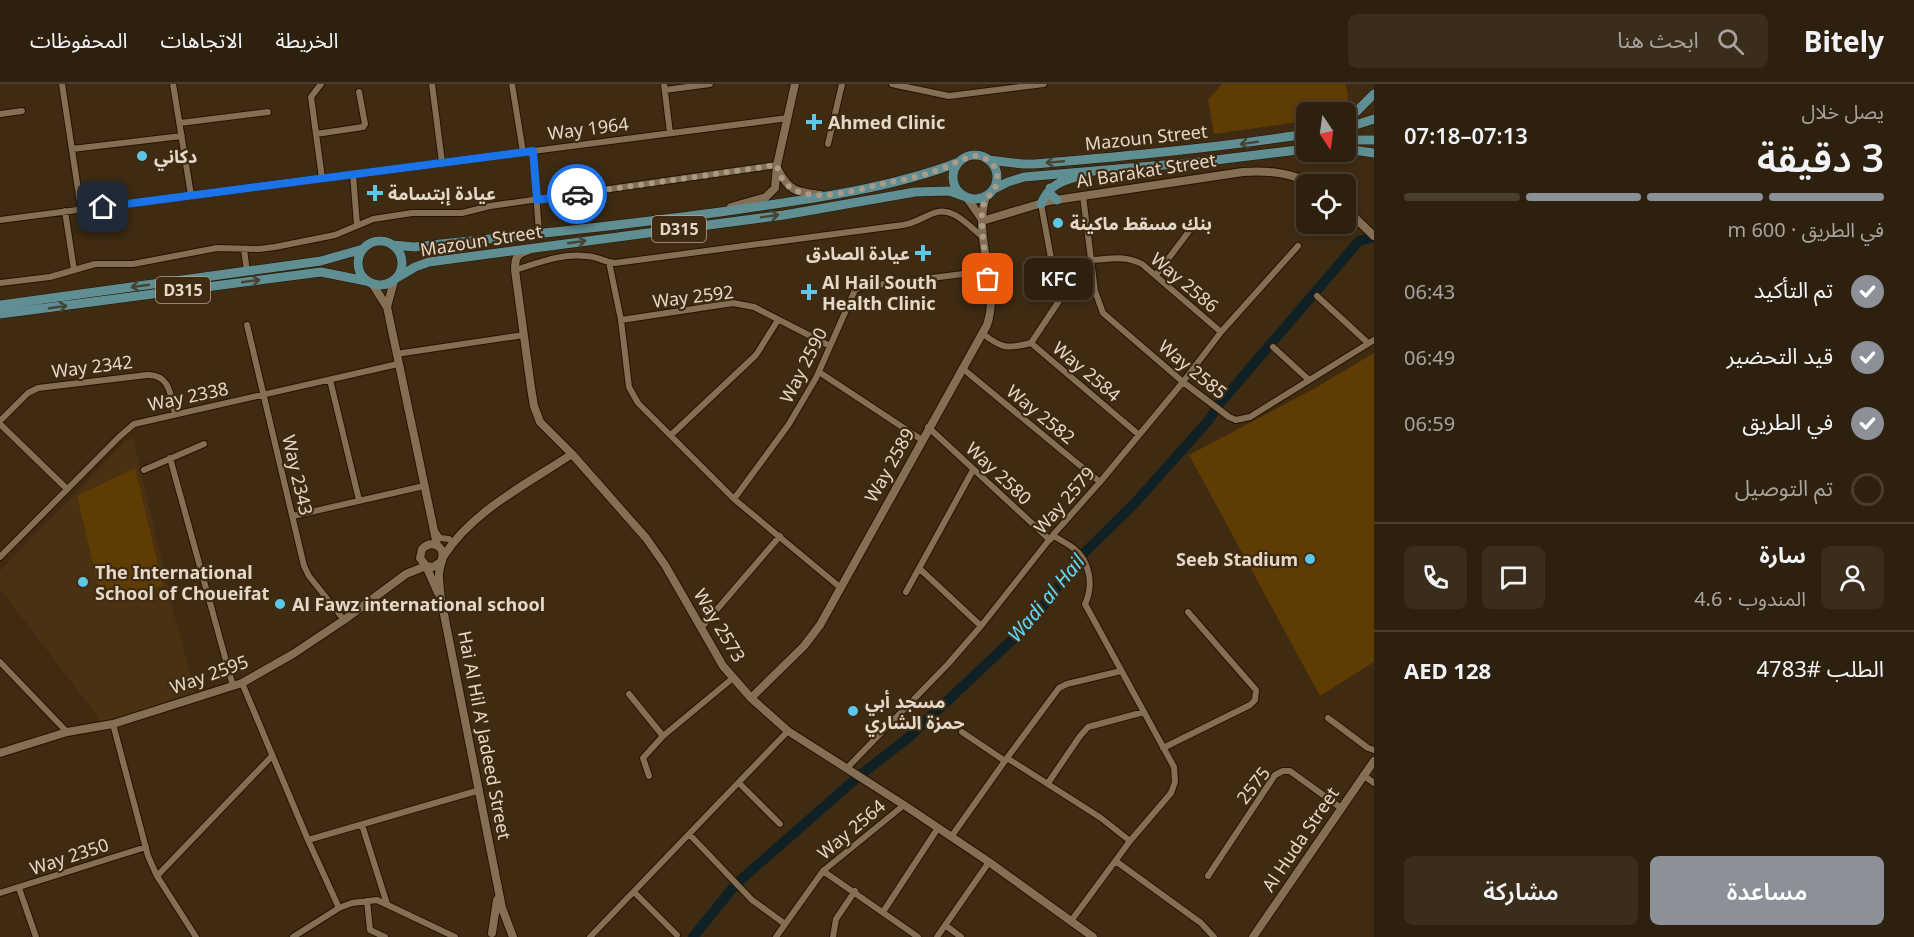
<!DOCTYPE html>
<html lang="ar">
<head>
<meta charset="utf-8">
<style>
	:root { --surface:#2e200e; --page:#3a2d1c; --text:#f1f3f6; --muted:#a7a39e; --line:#493e2e; --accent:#8c9099 }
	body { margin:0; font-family:"Noto Sans","Noto Sans Arabic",sans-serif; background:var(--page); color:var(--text); direction:rtl; height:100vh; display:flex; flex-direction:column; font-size:22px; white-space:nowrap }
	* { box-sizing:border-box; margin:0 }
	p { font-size:20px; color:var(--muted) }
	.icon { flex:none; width:33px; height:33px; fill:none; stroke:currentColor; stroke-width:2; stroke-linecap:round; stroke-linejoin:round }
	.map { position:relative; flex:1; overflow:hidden; direction:ltr }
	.side { display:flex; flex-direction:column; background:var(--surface); width:540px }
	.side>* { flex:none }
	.needle { width:39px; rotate:167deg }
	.tools { position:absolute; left:1296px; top:18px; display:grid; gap:12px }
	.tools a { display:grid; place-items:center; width:60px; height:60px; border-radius:9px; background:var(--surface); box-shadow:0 3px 9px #0003,0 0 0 2px var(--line); font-size:30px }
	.pin { position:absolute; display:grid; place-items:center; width:51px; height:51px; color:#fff; margin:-26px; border-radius:12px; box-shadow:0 3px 9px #0006 }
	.courier { position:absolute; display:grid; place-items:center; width:60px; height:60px; margin:-30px; border:4px solid #1a73e8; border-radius:50%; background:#fff; color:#222; box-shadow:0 2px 8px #0007 }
	.bubble { position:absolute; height:42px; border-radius:9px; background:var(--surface); box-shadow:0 3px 9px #0003,0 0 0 2px var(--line); font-size:20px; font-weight:600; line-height:42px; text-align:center; direction:rtl }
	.headline em { font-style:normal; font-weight:600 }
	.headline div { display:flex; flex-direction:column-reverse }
	.headline { display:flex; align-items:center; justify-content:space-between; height:102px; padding:0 30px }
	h1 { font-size:39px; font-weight:600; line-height:45px }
	.bar { display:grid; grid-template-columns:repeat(4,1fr); gap:9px 6px; align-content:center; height:72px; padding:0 30px }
	.bar i { height:8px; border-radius:4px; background:var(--line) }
	.bar .current { background:var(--accent) }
	.bar p { grid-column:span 4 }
	.line { display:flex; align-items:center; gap:15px; padding:0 30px; border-top:2px solid var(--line) }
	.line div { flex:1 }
	.round { display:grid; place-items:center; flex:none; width:63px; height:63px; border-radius:9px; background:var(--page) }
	ol { padding:0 30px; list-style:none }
	li { display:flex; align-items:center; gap:18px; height:66px }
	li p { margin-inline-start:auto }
	li .icon { padding:6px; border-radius:50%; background:var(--accent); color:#fff; stroke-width:4 }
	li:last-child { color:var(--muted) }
	li i { width:33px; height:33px; border:3px solid var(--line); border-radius:50% }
	.primary-button { display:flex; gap:12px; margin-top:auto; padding:12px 30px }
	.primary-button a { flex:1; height:69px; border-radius:9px; background:var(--accent); color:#fff; font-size:24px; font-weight:600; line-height:69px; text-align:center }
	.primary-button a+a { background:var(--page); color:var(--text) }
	header { display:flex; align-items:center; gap:36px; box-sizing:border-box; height:84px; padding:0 30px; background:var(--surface); border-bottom:2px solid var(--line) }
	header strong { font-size:28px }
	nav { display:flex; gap:33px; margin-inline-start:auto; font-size:21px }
	.search { width:420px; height:54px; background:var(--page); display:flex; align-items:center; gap:15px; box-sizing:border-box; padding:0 21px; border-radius:9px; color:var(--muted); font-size:22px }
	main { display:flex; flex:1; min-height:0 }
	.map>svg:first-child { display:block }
	.built { fill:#493111 }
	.green { fill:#5f3c02 }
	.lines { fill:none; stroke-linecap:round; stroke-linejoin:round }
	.river { stroke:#102126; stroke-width:10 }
	.street-casing { stroke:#241300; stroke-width:8 }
	.secondary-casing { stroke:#241300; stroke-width:10 }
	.primary-casing { stroke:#241300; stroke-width:10 }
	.street { stroke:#846f54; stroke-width:6 }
	.secondary { stroke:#846f54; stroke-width:8 }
	.primary { stroke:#5f8e93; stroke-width:9 }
	.oneway { stroke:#464432 }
	.done { stroke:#aa9b89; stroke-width:6; stroke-dasharray:0 10.8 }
	.route { stroke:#1a73e8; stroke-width:8 }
	.poi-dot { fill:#5cc7e7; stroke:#3e2b12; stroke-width:2 }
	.labels { text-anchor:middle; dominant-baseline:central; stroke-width:4.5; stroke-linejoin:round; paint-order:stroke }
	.shield { fill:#3e2b12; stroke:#b2a492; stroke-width:1.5 }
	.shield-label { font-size:16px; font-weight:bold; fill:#e4d8c9 }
	.poi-label { font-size:18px; font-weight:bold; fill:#e4d8c9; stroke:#3e2b12; text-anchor:start }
	.street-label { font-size:18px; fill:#e4d8c9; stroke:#3e2b12 }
	.water-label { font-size:20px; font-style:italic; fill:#5adaff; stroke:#3e2b12 }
</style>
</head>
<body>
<header>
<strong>Bitely</strong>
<div class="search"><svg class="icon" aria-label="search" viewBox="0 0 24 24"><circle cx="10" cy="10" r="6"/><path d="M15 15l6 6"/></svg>ابحث هنا</div>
<nav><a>الخريطة</a><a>الاتجاهات</a><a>المحفوظات</a></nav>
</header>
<main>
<section class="side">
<div class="headline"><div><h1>3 دقيقة</h1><p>يصل خلال</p></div><em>07:13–07:18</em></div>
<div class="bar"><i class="current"></i><i class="current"></i><i class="current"></i><i></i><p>في الطريق · 600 m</p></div>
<ol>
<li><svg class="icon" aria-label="check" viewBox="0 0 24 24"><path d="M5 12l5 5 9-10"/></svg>تم التأكيد<p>06:43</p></li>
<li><svg class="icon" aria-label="check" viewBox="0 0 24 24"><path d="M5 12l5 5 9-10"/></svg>قيد التحضير<p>06:49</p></li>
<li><svg class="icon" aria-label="check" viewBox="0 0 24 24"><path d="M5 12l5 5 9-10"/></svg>في الطريق<p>06:59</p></li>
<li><i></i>تم التوصيل</li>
</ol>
<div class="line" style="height:108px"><a class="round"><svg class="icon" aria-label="person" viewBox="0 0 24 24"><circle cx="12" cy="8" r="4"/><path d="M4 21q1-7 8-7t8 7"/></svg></a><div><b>سارة</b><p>المندوب · 4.6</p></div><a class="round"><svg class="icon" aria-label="chat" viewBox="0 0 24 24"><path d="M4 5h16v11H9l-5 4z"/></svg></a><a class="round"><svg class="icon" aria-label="phone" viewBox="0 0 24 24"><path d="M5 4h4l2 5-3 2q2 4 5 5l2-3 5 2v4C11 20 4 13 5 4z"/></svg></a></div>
<div class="line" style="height:78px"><div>الطلب #4783</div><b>AED 128</b></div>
<div class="primary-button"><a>مساعدة</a><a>مشاركة</a></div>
</section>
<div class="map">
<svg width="1374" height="853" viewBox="0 0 1374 853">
	<rect width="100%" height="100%" fill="#3e2b12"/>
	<path class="built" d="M133,353L178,546L180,550L196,613L99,638L95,629L0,505V487L123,360Z"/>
	<path class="green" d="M1222,0H1345C1357,34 1330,28 1306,28V37L1214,50L1208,16Z
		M1374,269V578L1320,612L1189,371L1317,303Z
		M135,384L163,502L102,518L77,412Z"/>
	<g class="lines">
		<path class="river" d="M693,853L736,800L859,692L908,654L1031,538L1081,472L1134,420L1208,337L1221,318L1359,157L1374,153"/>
		<defs>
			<path id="street" d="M62,0L81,125
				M173,0L191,111
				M321,0L311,13L322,94
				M432,0L442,78
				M512,0L523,68
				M664,0L670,49
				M892,0L949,12L1044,0
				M665,6L710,0
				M0,30L22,27
				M180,39L268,28
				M316,50L363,43L365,40L359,8
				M828,60L842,0
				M72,65L182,52
				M533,67L539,149
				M353,90L357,141
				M1083,112L1095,207L1103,229L1183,298L1229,333L1236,336L1250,333L1374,256
				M65,127L74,186
				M0,136L788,34
				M244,165L247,188
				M1092,176C1110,175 1126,171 1142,180L1221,248
				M609,178L621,236L629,303L638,319L734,415L841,504
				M515,186C538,179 562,169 586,172C596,172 604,178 615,179L903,141C915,139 923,133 934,129C954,122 968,142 983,153
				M1156,191L1196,138
				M0,199L50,193L95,180H133L217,164L259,165L275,163L335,151L373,135L412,129H462L490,122L777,81
				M1317,212L1368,259
				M621,236L733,219L754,223L830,262
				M247,241L304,482L309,492L344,536
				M982,249C1002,265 1007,265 1031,259L1138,350
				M1031,259L1059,217L1041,120
				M1273,263L1309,296
				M396,270L524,251
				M962,284L1100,398
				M819,288L922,356
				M330,296L359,416
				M0,337L28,309L38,304L147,291C170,290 171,312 175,330
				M0,340L67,405
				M928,343L1050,456
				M671,351L756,271L778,236
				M170,374L233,602
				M144,386L204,360
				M734,415L789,340L816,294L855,206L859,204L868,202L987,187
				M293,432L424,402
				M435,447L440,454L449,455
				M1053,451C1059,456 1067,459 1073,464C1090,477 1094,501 1085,520L1174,683L1175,698L1171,709L1130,757
				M0,473L119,353L134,340L398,280
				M920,485L981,542
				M906,508L973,386
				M701,544L780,452
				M0,578L67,648
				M242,599L308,756L339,824
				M629,610L663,652
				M1328,634L1368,664L1374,666
				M113,640L148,772L157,792L196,853
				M962,648L1005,677
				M1163,664L1250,621L1255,616L1256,606L1188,528
				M1007,674L1101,734L1130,757L1071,837
				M847,684L948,580L981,542L1053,451L1100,398L1183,298L1221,248L1298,162
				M1363,691L1374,699
				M649,692L643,674L663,652L733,594
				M739,699L780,740
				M1048,699L1080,652L1088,643L1144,628
				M362,741L387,820
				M690,751L752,816L785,840
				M951,753L1007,674L1059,604L1067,600L1121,587
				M308,756L480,706
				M1117,778L1201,839L1214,853
				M823,787L918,853
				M157,792L272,672
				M1208,792L1275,691L1283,687H1290L1341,724
				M19,804L36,853
				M0,809L146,763
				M635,809L677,851
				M367,817L370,846L385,853
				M883,828L938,744
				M945,841L961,853
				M293,853L339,824L352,819L377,816L455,853
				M590,853L788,647
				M776,853L823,787L904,721
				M833,853L836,835L855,807
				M937,853L989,778"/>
			<path id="secondary" d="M777,84C789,108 797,108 821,111
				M967,114L981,134
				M731,123L766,113L775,104L777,81L795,0
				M1346,125L1374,152
				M982,137L1049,117L1243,88C1269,86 1290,89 1314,100
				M527,167C516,170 515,175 515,186L531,304L534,322L540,338L572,370L646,454L665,481L723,582L751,614L788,647L904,721L989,778L1093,853
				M373,201L387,223L437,461
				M387,223L394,197
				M443,473C472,427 527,400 572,370
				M442,477L433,483L426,482L420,474L422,465C426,461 430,459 435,461C449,465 439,481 439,491C439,499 440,507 441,515L502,824L513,853
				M426,482L438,509
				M751,614L804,562L820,541L987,241C1001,200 972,154 986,113
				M0,669L67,648L113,640L242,599L293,570L344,536L406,490L426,482
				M492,849L497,816
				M1253,853L1374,677"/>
			<path id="primary" d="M1346,34L1355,29L1374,10
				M1346,44L1374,35
				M1346,56H1374
				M1346,65L1374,69
				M953 93a22 22 0 1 1 44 0a22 22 0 1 1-44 0Z
				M989,76L1023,80H1035C1126,72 1216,64 1306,50
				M1050,104V110L1057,116
				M994,105L1008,98L1024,93L1199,78L1306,65
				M1041,120C1048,102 1062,96 1080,92
				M358 179a22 22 0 1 1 44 0a22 22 0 1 1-44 0Z
				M393,161L414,163C523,151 632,141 741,125C812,115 892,104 959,78
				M398,193L415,183L429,178L784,131L915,108L949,107L963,112
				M0,221L321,177L363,165
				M0,230L321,188L366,197"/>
		</defs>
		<use href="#street" class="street-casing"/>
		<use href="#secondary" class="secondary-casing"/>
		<use href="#primary" class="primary-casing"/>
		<use href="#street" class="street"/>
		<use href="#secondary" class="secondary"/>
		<use href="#primary" class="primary"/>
	</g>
	<defs><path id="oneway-shaft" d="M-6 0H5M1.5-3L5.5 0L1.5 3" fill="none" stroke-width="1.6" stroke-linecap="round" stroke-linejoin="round" transform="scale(1.5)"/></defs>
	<g class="oneway">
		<use href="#oneway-shaft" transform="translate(1249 59) rotate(171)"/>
		<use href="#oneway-shaft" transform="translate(1055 78) rotate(175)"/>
		<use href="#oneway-shaft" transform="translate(770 132) rotate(-8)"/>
		<use href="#oneway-shaft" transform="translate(577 158) rotate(-8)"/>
		<use href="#oneway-shaft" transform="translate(251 197) rotate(-8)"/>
		<use href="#oneway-shaft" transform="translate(140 202) rotate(172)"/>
		<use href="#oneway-shaft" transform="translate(58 223) rotate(-8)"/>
	</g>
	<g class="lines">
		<path class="done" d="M577,110L777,81C786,129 852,107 882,100C899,96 917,94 932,88C946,84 958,77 971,72C987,71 1002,83 996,101C993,113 984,110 982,129C981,150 986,174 988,195"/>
		<path class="route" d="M103,123L533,67L537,116L577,110"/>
	</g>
	<g class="poi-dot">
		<path d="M811 29h6v6h6v6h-6v6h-6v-6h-6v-6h6z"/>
		<circle cx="142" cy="72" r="6"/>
		<path d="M372 100h6v6h6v6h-6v6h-6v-6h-6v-6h6z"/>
		<circle cx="1058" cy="139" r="6"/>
		<path d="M920 160h6v6h6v6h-6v6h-6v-6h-6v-6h6z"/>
		<path d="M806 199h6v6h6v6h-6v6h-6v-6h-6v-6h6z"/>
		<circle cx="1310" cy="475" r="6"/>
		<circle cx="83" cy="498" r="6"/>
		<circle cx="280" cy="520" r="6"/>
		<circle cx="853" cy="627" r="6"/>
	</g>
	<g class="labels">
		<g class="shield">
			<rect x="652" y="132" width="54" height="26" rx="4.5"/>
			<rect x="156" y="193" width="54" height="26" rx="4.5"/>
		</g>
		<g class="shield-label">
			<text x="679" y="145">D315</text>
			<text x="183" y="206">D315</text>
		</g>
		<g class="poi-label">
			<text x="828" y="38">Ahmed Clinic</text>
			<text x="154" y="72">دكاني</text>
			<text x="388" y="109">عيادة إبتسامة</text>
			<text x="1070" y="139">بنك مسقط ماكينة</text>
			<text x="910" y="169" text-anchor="end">عيادة الصادق</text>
			<text x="822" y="198">Al Hail South<tspan x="822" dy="21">Health Clinic</tspan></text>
			<text x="1298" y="475" text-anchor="end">Seeb Stadium</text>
			<text x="95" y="488">The International<tspan x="95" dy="21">School of Choueifat</tspan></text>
			<text x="292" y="520">Al Fawz international school</text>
			<text x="865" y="617">مسجد أبي<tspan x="865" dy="21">حمزة الشاري</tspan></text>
		</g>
		<g class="street-label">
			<text transform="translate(588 44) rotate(-7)">Way 1964</text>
			<text transform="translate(1146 53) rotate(-6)">Mazoun Street</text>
			<text transform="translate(1146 86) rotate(-9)">Al Barakat Street</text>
			<text transform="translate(481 156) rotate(-9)">Mazoun Street</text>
			<text transform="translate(1185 198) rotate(40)">Way 2586</text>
			<text transform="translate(693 212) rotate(-7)">Way 2592</text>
			<text transform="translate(803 281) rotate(-63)">Way 2590</text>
			<text transform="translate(92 282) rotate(-7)">Way 2342</text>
			<text transform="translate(1193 285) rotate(39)">Way 2585</text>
			<text transform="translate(1087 287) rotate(40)">Way 2584</text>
			<text transform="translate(188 312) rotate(-12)">Way 2338</text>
			<text transform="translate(1041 330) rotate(39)">Way 2582</text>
			<text transform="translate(889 381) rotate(-61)">Way 2589</text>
			<text transform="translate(999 389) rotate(43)">Way 2580</text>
			<text transform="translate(298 391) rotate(77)">Way 2343</text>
			<text transform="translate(1064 416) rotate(-49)">Way 2579</text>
			<text transform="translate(720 541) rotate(59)">Way 2573</text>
			<text transform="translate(209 590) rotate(-20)">Way 2595</text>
			<text transform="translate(485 651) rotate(79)">Hai Al Hil A' Jadeed Street</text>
			<text transform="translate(1253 701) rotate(-52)">2575</text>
			<text transform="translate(851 745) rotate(-40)">Way 2564</text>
			<text transform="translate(1300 755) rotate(-56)">Al Huda Street</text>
			<text transform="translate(69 772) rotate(-18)">Way 2350</text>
		</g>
		<g class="water-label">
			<text transform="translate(1046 514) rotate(-50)">Wadi al Hail</text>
		</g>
	</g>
</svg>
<div class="tools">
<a><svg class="needle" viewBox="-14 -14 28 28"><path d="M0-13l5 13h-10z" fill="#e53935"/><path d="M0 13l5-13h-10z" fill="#a7a39e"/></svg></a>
<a><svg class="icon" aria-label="locate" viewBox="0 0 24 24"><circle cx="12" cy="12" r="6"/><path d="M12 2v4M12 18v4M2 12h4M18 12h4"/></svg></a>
</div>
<div class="pin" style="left:988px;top:195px;background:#ea580c"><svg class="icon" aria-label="bag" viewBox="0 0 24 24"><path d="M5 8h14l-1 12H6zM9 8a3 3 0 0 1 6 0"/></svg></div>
<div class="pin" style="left:103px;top:123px;background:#1f2937"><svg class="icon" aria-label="home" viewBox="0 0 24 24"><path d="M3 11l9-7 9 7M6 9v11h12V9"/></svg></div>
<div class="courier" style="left:577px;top:110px"><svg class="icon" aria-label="car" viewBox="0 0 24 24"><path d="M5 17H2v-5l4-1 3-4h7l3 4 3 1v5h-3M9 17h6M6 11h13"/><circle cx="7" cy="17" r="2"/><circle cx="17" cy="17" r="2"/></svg></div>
<div class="bubble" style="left:1024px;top:174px;width:69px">KFC</div>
</div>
</main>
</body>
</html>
